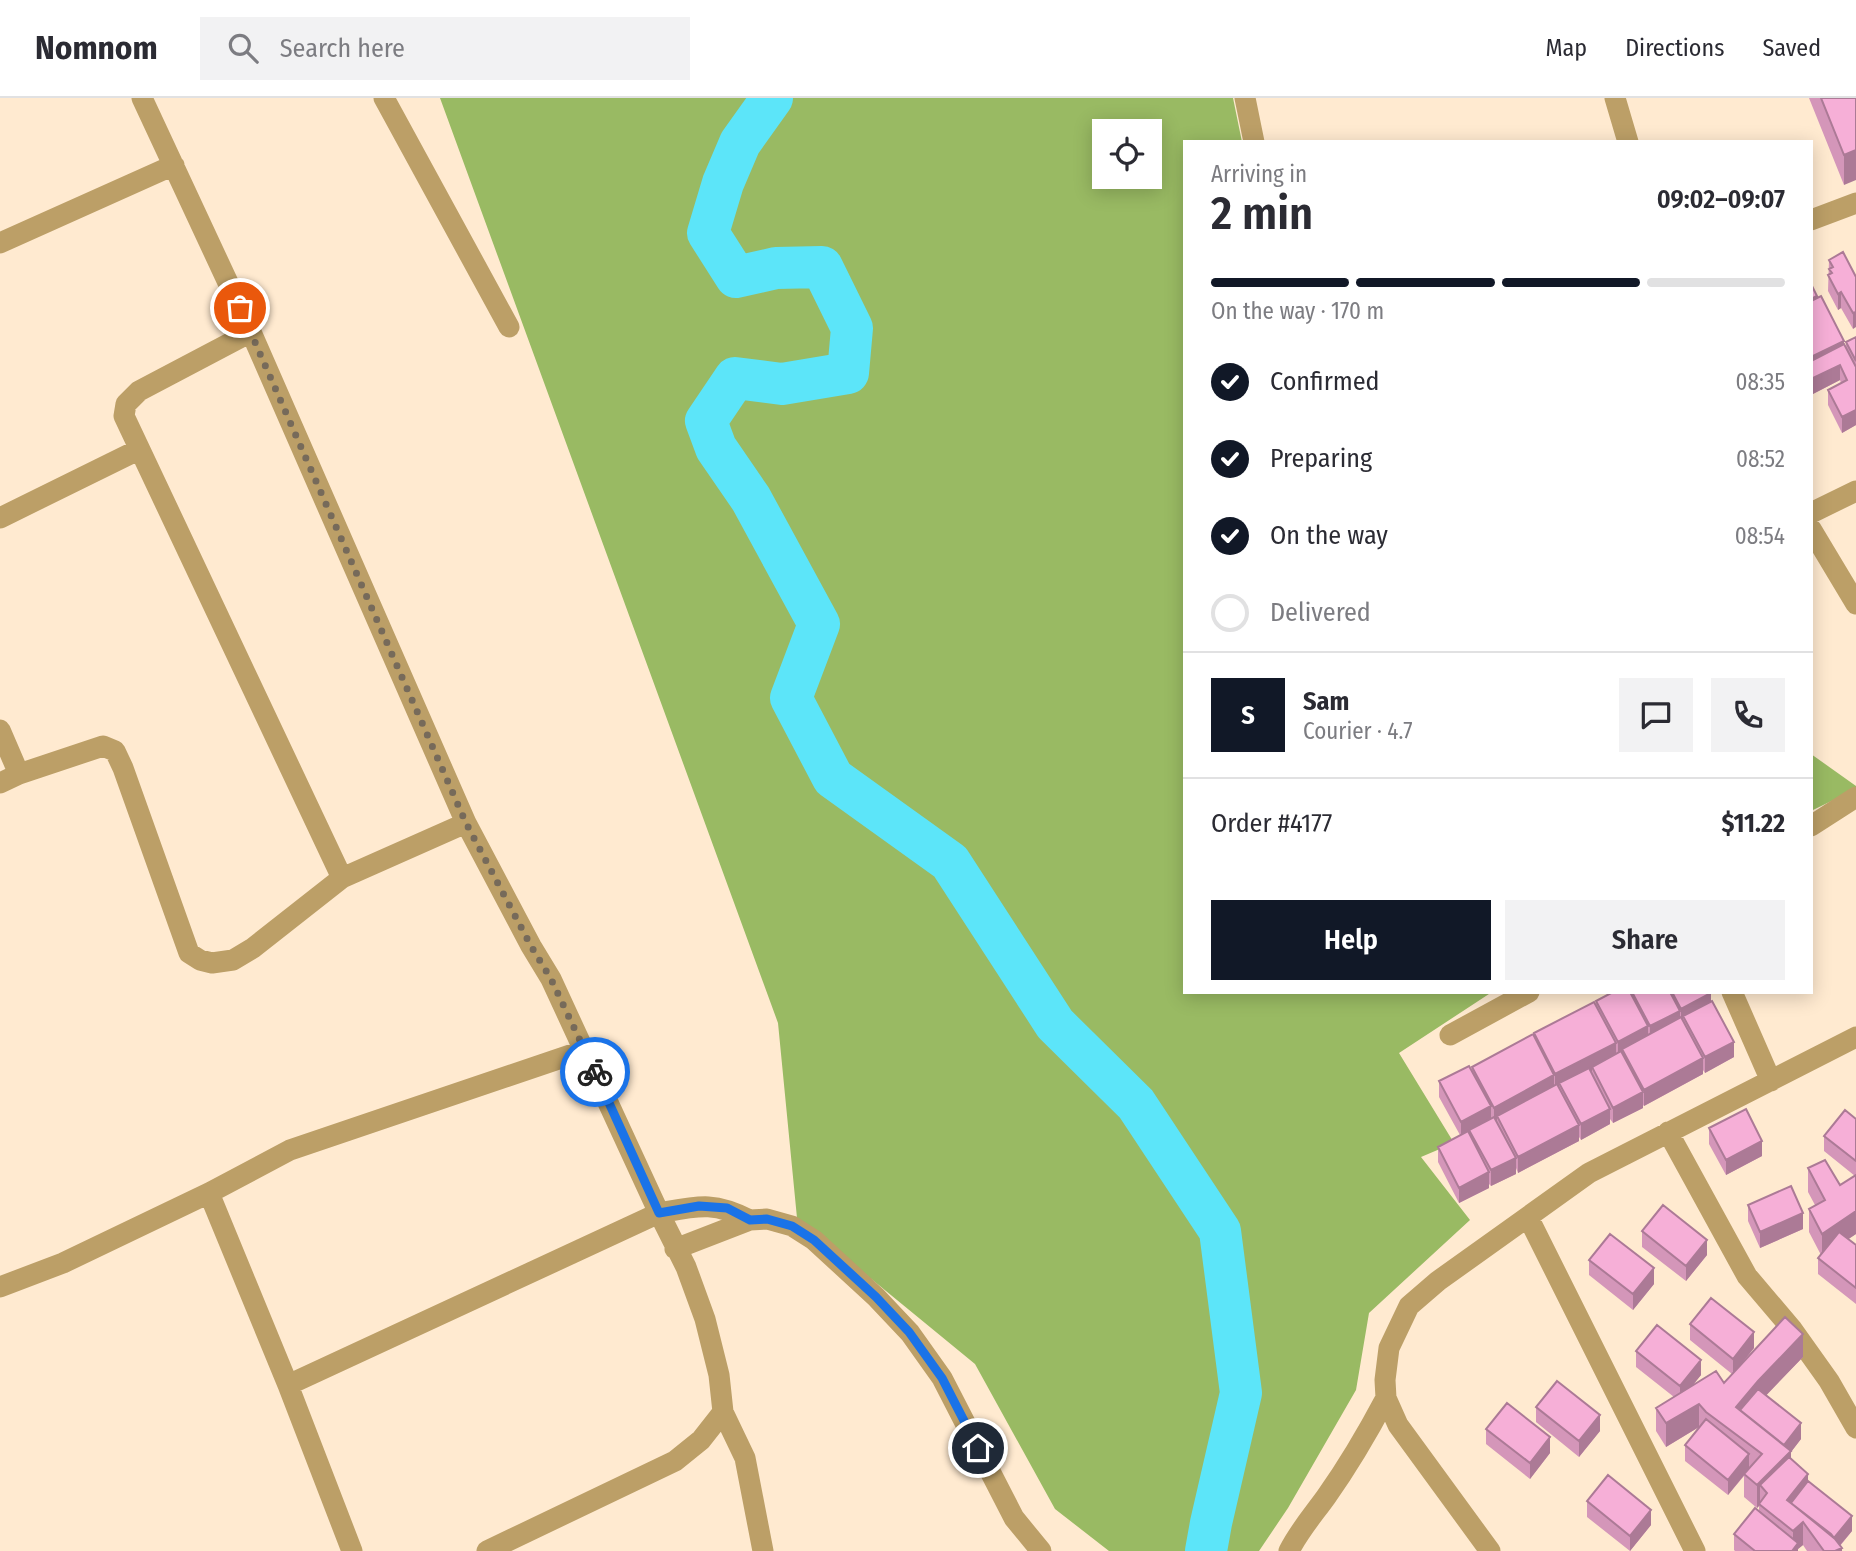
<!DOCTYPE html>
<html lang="en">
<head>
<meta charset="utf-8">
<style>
	:root { --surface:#fff; --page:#f2f2f3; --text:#2b2b33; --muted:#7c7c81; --line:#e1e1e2; --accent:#111827 }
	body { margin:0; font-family:"Fira Sans Condensed",sans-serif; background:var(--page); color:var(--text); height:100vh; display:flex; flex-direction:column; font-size:26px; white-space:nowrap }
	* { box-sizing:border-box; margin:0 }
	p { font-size:23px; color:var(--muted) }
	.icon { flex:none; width:38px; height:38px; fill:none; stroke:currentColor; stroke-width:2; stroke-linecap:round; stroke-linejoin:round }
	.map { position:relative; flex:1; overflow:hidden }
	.panel { position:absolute; left:1183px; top:42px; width:630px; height:854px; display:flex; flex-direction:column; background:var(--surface); border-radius:0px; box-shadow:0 4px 18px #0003 }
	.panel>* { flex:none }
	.fabs { position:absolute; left:1092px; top:21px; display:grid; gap:14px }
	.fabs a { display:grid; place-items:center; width:70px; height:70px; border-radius:0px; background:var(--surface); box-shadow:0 4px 18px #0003; font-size:35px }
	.pin { position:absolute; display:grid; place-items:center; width:60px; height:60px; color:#fff; margin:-30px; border:4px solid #fff; border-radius:50%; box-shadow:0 2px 7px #0007 }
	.courier { position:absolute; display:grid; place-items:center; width:70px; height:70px; margin:-35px; border:5px solid #1a73e8; border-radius:50%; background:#fff; color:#222; box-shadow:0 2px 9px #0007 }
	.head em { font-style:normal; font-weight:600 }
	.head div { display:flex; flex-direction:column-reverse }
	.head { display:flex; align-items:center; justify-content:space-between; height:119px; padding:0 28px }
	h1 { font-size:46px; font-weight:600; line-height:52px }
	.bar { display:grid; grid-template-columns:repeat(4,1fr); gap:10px 7px; align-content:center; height:84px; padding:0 28px }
	.bar i { height:9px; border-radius:5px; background:var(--line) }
	.bar .current { background:var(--accent) }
	.bar p { grid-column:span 4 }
	.line { display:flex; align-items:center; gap:18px; padding:0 28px; border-top:2px solid var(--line) }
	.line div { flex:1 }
	.round { display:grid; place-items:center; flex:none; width:74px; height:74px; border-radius:0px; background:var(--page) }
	ol { padding:0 28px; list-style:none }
	li { display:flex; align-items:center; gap:21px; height:77px }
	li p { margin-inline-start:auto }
	li .icon { padding:7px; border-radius:50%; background:var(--accent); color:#fff; stroke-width:4 }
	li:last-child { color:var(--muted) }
	li i { width:38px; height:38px; border:4px solid var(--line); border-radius:50% }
	.primary-button { display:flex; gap:14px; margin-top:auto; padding:14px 28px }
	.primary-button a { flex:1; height:80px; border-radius:0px; background:var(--accent); color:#fff; font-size:28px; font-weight:600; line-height:80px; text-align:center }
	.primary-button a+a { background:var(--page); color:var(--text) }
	header { display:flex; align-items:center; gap:42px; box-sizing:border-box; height:98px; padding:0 35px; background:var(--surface); border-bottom:2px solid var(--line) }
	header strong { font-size:33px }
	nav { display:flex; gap:38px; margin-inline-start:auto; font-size:24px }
	.search { width:490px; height:63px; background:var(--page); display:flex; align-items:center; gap:18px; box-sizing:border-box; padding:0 24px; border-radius:0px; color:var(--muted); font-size:26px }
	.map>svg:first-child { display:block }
	.forest { fill:#99ba63; fill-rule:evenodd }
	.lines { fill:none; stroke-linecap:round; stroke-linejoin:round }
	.river { stroke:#5ce5f9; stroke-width:42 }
	.minor { stroke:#bc9f67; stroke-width:21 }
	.wall { fill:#d496b9 }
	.shaded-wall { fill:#ac7a96 }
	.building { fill:#f6afd7; stroke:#ac7a96; stroke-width:2 }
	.done { stroke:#766a5a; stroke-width:7; stroke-dasharray:0 12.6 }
	.route { stroke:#1a73e8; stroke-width:9 }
</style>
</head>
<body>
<header>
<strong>Nomnom</strong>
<div class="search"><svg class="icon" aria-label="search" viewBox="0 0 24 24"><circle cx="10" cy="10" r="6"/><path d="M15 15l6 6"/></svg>Search here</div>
<nav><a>Map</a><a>Directions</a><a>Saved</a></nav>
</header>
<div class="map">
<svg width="1856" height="1453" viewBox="0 0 1856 1453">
	<rect width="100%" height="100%" fill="#ffead0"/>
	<path class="forest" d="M440,0H1233L1242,44H1185V894H1492L1399,955L1454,1045L1421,1059L1470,1122L1369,1215L1356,1292L1288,1410L1259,1453H1109L1055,1411L975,1266L797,1120L778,925ZM1104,33H1150V79H1104Z
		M1811,656L1856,688V691L1811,713Z"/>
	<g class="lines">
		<path class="river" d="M772,0L740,45L723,85L708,135L736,179L776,170L822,169L852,230L848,275L782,286L735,280L706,323L716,350L751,401L819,526L791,600L833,680L950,764L1055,926L1136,1006L1220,1133L1241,1295L1211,1425L1206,1453"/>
		<path class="minor" d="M384,0L509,229
			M1245,0L1254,44
			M1615,0L1628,44
			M1811,122L1856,105
			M0,145L174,67
			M251,234L139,293L126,306L124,318L342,780
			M1811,415L1856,393
			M0,420L138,352
			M1811,431L1856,506
			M0,632L19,676
			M0,685L19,676L103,648L115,653L123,670L189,855L200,862L212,865L233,862L253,850L342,780L466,725L251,234L142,0
			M466,725L531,848L551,881L659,1115L686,1169L705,1221L719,1277L723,1314L745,1360L763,1453
			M1811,728L1856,699
			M1732,894L1771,983
			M1450,937L1529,894
			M1668,1034L1747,1178L1792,1231L1829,1283L1856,1330
			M209,1095L288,1287L352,1453
			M1528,1119L1695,1453
			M675,1151L750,1122L767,1121L792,1128L814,1142L876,1199L910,1235L942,1280L1014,1420L1041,1453
			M0,1189L63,1165L209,1095L290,1052L585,952
			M288,1287L659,1115C698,1108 713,1103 750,1122
			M487,1453L675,1363L701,1342L723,1314
			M1289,1453C1299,1433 1313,1417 1326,1399C1348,1368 1368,1334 1386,1300
			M1490,1453L1398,1327L1386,1300L1385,1282L1389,1250L1409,1208L1438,1183L1589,1075L1856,939"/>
	</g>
	<path class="wall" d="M1809,0H1856L1844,87Z
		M1829,162L1856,179L1853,231L1841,210L1838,212L1828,193Z
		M1811,186L1817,200L1846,250V244L1856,239V327L1842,335L1828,307V292L1841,285L1840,282L1811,297Z
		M1613,894H1711V903L1734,959L1705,975L1703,972V976L1644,1008L1643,1007V1010L1613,1025L1610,1021V1026L1581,1042L1579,1039V1043L1518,1075L1516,1070V1076L1491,1088L1489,1086V1090L1459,1105L1438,1064V1049L1460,1037L1439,999V983L1472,974V969L1534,938V935L1596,907V903Z
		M1856,1021V1136L1848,1141L1856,1147V1206L1818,1176V1160L1821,1157L1809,1134V1111L1815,1107L1808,1094V1070L1840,1087L1855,1078L1824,1053V1038Z
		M1709,1030L1762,1058L1726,1077L1709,1046Z
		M1748,1107L1803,1131L1760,1150L1748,1123Z
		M1642,1133L1707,1157L1686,1183L1642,1149Z
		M1589,1162L1654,1186L1633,1212L1589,1177Z
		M1690,1226L1754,1250L1741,1267L1803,1259L1766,1297L1801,1341L1791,1354V1361L1808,1383L1852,1433L1840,1448L1842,1453H1807L1803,1447L1798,1451V1453H1735L1734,1452V1436L1759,1413V1408L1757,1410L1744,1399V1378L1728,1397L1685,1363V1347L1699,1329L1666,1349L1656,1333V1310L1674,1299L1636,1269V1253L1701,1277L1692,1288L1724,1285L1732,1276L1690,1242Z
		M1536,1309L1600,1333L1579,1359L1536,1324Z
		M1486,1331L1550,1355L1530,1381L1486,1346Z
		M1587,1403L1651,1427L1630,1453L1587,1419Z"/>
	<path class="shaded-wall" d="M1856,52V82L1844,87V57Z
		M1841,194V210L1838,212V196Z
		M1856,214V229L1853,231V215Z
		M1844,243V259L1811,275V259Z
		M1840,267V282L1811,297V281Z
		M1856,312V327L1842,335V319Z
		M1711,895V911L1683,918V926L1681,927V911Z
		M1680,913V928L1650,944V928Z
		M1648,928V944L1622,951V957L1618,960V944Z
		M1734,944V959L1705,975V959Z
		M1616,945V961L1592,969V973L1561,989L1559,985V990L1555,992V976Z
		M1703,960V976L1644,1008V992Z
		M1554,977V993L1497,1018V1024L1494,1026V1010Z
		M1643,994V1010L1613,1025V1010Z
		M1491,1008V1024L1469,1032V1036L1461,1040V1024Z
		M1610,1011V1026L1581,1042V1026Z
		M1579,1027V1043L1518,1075V1059Z
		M1762,1043V1058L1726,1077V1062Z
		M1516,1060V1076L1491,1088V1072Z
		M1489,1074V1090L1459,1105V1090Z
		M1856,1113V1136L1822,1159V1136Z
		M1803,1115V1131L1760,1150V1134Z
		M1707,1142V1157L1686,1183V1168Z
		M1654,1170V1186L1633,1212V1196Z
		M1754,1234V1250L1733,1276V1261Z
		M1803,1236V1259L1758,1306L1744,1323L1736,1309L1758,1283Z
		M1701,1262V1277L1680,1303V1288Z
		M1699,1306V1329L1666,1349V1325Z
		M1600,1317V1333L1579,1359V1343Z
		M1801,1325V1341L1791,1354V1376L1767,1395L1760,1387V1407L1759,1406V1408L1757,1410V1387L1780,1352Z
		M1550,1339V1355L1530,1381V1365Z
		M1749,1356V1371L1728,1397V1382Z
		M1808,1376V1399L1795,1415L1787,1402Z
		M1651,1412V1427L1630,1453V1438Z
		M1852,1418V1433L1836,1452L1842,1450V1453H1831V1444Z
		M1803,1424V1447L1798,1451V1453H1792L1793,1451V1433Z"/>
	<path class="building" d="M1821,0H1856V52L1844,57Z
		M1843,154L1856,179V214L1853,215L1841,194L1838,196L1828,177L1832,175L1829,171L1833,169L1829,162Z
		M1811,186L1817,198L1811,201Z
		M1821,198L1844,243L1811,259V203Z
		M1856,239V263L1846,244Z
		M1844,246L1856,269V312L1842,319L1828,292L1847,282L1840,267L1811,281V263Z
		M1613,894H1630L1648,928L1618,944L1596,903Z
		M1632,894H1670L1680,913L1650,928Z
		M1672,894H1711V895L1681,911Z
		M1712,903L1734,944L1705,959L1683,918Z
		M1594,904L1616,945L1555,976L1534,935Z
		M1681,919L1703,960L1644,992L1622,951Z
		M1533,936L1554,977L1494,1010L1472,969Z
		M1621,953L1643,994L1613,1010L1592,969Z
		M1469,968L1491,1008L1461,1024L1439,983Z
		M1589,970L1610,1011L1581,1026L1559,985Z
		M1557,986L1579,1027L1518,1059L1497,1018Z
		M1746,1011L1762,1043L1726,1062L1709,1030Z
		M1845,1012L1856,1021V1063L1824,1038Z
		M1494,1019L1516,1060L1491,1072L1469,1032Z
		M1468,1033L1489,1074L1459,1090L1438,1049Z
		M1825,1062L1840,1087L1856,1077V1113L1822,1136L1809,1111L1825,1102L1808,1070Z
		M1791,1088L1803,1115L1760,1134L1748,1107Z
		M1663,1107L1707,1142L1686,1168L1642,1133Z
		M1839,1134L1856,1147V1190L1818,1160Z
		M1610,1136L1654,1170L1633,1196L1589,1162Z
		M1711,1200L1754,1234L1733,1261L1690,1226Z
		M1785,1219L1803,1236L1758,1283L1736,1309L1791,1353L1757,1387L1744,1376L1762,1356L1706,1314L1699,1306L1666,1325L1656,1310L1716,1273L1724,1285Z
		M1657,1227L1701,1262L1680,1288L1636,1253Z
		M1557,1283L1600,1317L1579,1343L1536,1309Z
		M1758,1291L1801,1325L1784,1347L1740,1312Z
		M1507,1305L1550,1339L1530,1365L1486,1331Z
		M1706,1321L1749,1356L1728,1382L1685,1347Z
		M1789,1359L1808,1376L1787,1402L1831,1436L1842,1450L1835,1453H1824L1803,1424L1793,1433L1759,1406L1767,1395L1760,1387Z
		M1608,1377L1651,1412L1630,1438L1587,1403Z
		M1808,1383L1852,1418L1834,1440L1791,1405Z
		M1755,1410L1798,1445L1792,1453H1755L1734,1436Z"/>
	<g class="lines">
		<path class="done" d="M240,210L466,725L531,848L551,881L595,974"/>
		<path class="route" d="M595,974L659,1115L699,1108L727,1110L750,1122L767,1121L792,1128L814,1142L876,1199L909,1234L942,1280L978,1350"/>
	</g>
</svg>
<div class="fabs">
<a><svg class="icon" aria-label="locate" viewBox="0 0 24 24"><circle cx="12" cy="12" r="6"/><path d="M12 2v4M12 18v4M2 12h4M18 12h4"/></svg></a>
</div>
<div class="pin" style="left:240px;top:210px;background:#ea580c"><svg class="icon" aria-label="bag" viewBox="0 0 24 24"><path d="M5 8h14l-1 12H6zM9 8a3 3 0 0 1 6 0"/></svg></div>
<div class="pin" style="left:978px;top:1350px;background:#1f2937"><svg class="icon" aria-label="home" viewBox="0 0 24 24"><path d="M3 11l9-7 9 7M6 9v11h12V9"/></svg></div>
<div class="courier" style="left:595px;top:974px"><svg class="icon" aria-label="bike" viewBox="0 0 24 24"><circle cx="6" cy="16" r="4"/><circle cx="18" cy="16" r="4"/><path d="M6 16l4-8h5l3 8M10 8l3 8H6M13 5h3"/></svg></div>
<section class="panel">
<div class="head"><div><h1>2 min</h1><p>Arriving in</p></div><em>09:02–09:07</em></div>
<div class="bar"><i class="current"></i><i class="current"></i><i class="current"></i><i></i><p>On the way · 170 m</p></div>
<ol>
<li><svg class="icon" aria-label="check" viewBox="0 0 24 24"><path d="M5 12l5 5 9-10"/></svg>Confirmed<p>08:35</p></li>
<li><svg class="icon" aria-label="check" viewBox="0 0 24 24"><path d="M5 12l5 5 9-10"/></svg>Preparing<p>08:52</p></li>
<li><svg class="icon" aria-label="check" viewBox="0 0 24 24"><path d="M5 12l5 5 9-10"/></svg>On the way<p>08:54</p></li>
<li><i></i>Delivered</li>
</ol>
<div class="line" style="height:126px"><b class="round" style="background:var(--accent);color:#fff">S</b><div><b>Sam</b><p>Courier · 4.7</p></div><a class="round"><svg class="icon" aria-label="chat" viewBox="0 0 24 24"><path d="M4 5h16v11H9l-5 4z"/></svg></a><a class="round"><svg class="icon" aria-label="phone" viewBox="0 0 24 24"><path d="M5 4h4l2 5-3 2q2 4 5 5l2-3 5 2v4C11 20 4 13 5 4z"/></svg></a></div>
<div class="line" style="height:91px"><div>Order #4177</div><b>$11.22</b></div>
<div class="primary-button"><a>Help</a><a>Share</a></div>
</section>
</div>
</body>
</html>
